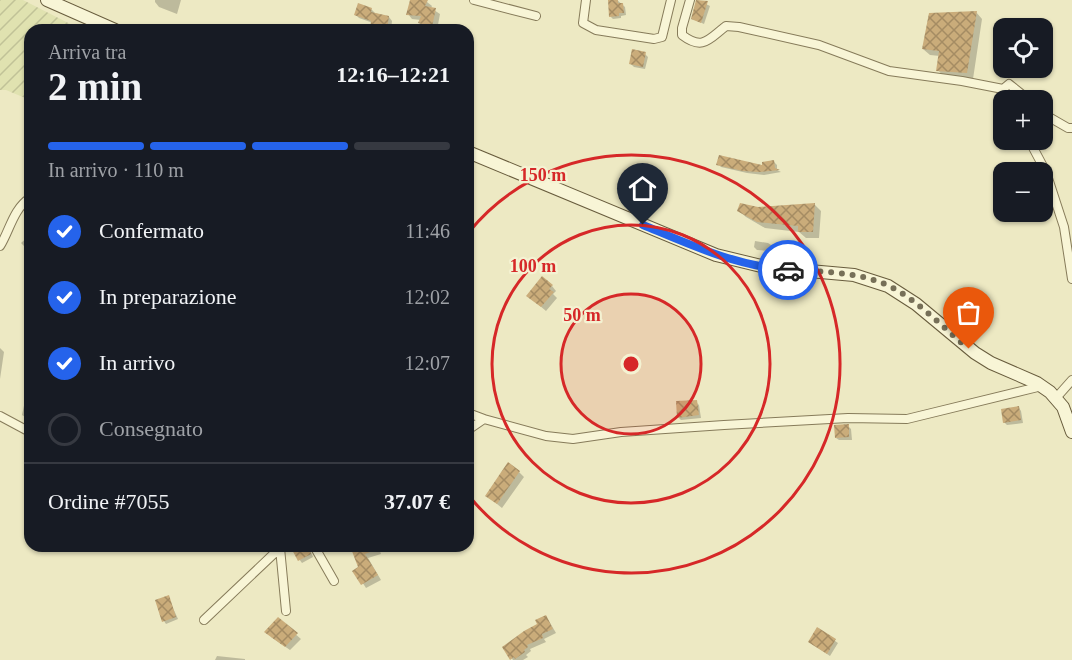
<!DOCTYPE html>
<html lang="it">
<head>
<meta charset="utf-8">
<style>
	:root { --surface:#171b24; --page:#242831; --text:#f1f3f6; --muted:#9ea1a6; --line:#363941; --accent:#2563eb }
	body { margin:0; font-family:Georgia,serif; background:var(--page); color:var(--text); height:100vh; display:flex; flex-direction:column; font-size:22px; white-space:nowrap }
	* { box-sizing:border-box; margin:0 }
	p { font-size:20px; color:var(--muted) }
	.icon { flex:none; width:33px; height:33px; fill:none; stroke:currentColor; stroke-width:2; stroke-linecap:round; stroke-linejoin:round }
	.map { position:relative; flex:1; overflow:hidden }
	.panel { position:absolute; left:24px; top:24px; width:450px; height:528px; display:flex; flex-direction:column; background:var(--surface); border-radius:18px; box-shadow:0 2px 4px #0004 }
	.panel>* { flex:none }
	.fabs { position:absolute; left:993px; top:18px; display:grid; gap:12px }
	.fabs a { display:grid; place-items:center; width:60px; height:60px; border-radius:12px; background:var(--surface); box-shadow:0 2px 4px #0004; font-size:30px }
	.pin { position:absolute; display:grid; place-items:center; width:51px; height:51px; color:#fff; margin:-62px -26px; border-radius:50% 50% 50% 0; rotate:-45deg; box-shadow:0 0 6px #0007 }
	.pin .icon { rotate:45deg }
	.courier { position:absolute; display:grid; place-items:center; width:60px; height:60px; margin:-30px; border:4px solid #2563eb; border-radius:50%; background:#fff; color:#222; box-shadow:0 2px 8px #0007 }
	.headline em { font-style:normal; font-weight:700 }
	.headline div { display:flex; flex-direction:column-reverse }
	.headline { display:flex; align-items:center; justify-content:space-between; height:102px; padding:0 24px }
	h1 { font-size:39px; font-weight:700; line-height:45px }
	.bar { display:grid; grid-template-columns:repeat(4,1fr); gap:9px 6px; align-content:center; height:72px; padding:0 24px }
	.bar i { height:8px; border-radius:4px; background:var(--line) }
	.bar .active { background:var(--accent) }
	.bar p { grid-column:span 4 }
	.line { display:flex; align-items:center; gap:15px; padding:0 24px; border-top:2px solid var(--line) }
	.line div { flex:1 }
	ol { padding:0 24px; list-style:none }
	li { display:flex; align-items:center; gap:18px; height:66px }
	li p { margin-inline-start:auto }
	li .icon { padding:6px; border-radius:50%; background:var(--accent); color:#fff; stroke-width:4 }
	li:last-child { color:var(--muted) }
	li i { width:33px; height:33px; border:3px solid var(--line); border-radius:50% }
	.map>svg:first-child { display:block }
	.farmland { fill:url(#farmland-furrows) }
	.shadow { fill:#0003 }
	.building { fill:url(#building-cross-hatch) }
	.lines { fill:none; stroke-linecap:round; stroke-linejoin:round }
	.street-casing { stroke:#867b5a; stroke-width:10 }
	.secondary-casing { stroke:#685c3d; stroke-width:14 }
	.street { stroke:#f8f5d6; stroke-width:8 }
	.secondary { stroke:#f8f5d6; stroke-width:12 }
	.done { stroke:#777058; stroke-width:6; stroke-dasharray:0 10.8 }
	.route { stroke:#2563eb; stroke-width:8 }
	.ring { fill:none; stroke:#d62828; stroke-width:3 }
	.centre { fill:#d62828; stroke:#f4f2d2; stroke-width:3 }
	.ring-label { font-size:18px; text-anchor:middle; font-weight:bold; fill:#d62828; stroke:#f4f2d2; stroke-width:4.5; stroke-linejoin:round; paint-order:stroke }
</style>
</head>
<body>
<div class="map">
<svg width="1072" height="660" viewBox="0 0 1072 660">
	<defs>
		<pattern id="farmland-furrows" width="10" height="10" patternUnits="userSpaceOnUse" patternTransform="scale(1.5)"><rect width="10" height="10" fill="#e0e2b0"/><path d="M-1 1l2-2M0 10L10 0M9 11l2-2" fill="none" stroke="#c1c297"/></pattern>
		<pattern id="building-cross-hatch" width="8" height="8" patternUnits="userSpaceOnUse" patternTransform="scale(1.5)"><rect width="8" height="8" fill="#caac7a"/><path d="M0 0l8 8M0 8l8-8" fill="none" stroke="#a58c63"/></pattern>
	</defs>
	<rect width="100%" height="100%" fill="#ede9c3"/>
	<path class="farmland" d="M0,0H23L82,30H30V100L6,90H0Z"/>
	<path class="shadow" d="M155,0H181L177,14L159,7L155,2Z
		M411,0L427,2L432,6L431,8L440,14L437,30L424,28L420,23L421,20L412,19L408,14Z
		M617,0L625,7L626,15L621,16V18L613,19L610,16Z
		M698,0L710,6L704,24L693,19Z
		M371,9L375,13L389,17L392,21L391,30H371L373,23L359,18L355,14Z
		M976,12L982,19L973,79L944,77L938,70L940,56L930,55L923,49Z
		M645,54L648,57L645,69L634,67L631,64Z
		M774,162L777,165V170L781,172L764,175L747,173L721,167L718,164L764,167Z
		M815,205L821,211L819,238H806L799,232L765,228L746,217L739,211Z
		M30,235V252L21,243Z
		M755,241L768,243L771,245L770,251L757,250L754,247Z
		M552,286L556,291L553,294L557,298L546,311L533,300Z
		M0,348L4,352L0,379Z
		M25,401L30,402V420L22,415Z
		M696,402L699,405L701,418L681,420L678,417Z
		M1019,408L1021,411L1023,423L1007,425L1004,422Z
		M848,426L851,429L852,440H839L836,438Z
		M519,472L524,477L502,508L487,496Z
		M291,546H311L310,550L313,557L302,563L290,547Z
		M352,546H378L381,554L368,558L381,580L366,588L355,571L360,568Z
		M168,597L178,619L166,624L164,621Z
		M546,616L556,633L544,639L546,642L530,649L531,651L526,655L528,657L523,660H513L504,647L539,625Z
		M278,619L301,639L290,650L271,637Z
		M817,629L838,643L830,656L812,644Z
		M217,656L245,659V660H215Z"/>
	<path class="building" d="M410,0H428L425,6L436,8L432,27L418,23L421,16L406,15Z
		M608,0H618V3H623L624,13H619V16L609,17Z
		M696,0L708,1L701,23L691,19Z
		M358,3L372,8L371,12L389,16L387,30H370L371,21L354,15Z
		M977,11L967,73L936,71L939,51L922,49L929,13Z
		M632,49L646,52L643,67L629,64Z
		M719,155L762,165V162L774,160L775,168L780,170L760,172L743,171L716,165Z
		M740,203L758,207L815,203L813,232H798V226L757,222L737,211Z
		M542,276L553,285L549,289L554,292L541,307L526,296Z
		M697,400L699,415L677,418L676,401Z
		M1019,406L1021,420L1003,423L1001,409Z
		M849,424V437L835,438L834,425Z
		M508,462L520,471L497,504L485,496Z
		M290,546H308L311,554L298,561Z
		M350,546H386L365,554L378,575L361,585L352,571L358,567Z
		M169,595L176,617L162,622L155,600Z
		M546,615L553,629L542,634L543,638L527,645L528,647L524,650L525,652L515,659L514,657L510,660L502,647L524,631L537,624L535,620Z
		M278,617L298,633L285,647L264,632Z
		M817,627L836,639L827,654L808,642Z"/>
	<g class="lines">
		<defs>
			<path id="street" d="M474,0L536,16
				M586,0L583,23L596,30L654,39L662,37L671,0
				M690,0L682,28V35C703,51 709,39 726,26L739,27L819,45L889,71L962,81L1003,89
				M1008,100L1003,89L1009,84L1029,100
				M1042,113L1068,128H1072
				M1029,140L1046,172L1064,227L1072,279
				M0,246C10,230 13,209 30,198
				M1056,398L1072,380
				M468,413L484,419
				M0,416L28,431
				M468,430L484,419L546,436L573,439L621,432L724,425L848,418L907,419L1042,386
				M314,546L334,581
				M280,548L286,611
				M204,620L282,546"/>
			<path id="secondary" d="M47,0L115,30
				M468,152L716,255L765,267L854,275L888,286L916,304L975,353L991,363L1037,383L1050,392L1063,407L1072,432"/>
		</defs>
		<use href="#street" class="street-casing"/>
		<use href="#secondary" class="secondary-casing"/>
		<use href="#street" class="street"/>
		<use href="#secondary" class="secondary"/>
	</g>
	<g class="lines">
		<path class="done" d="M788,270C823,272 861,271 893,288C921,303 944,329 969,349"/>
		<path class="route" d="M643,225C691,245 736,266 788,270"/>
	</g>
	<circle cx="631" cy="364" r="70" fill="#d62828" fill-opacity=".12"/>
	<g class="ring">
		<circle cx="631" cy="364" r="70"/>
		<circle cx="631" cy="364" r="139"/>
		<path d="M469 232A209 209 0 1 1 469 496"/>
	</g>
	<circle cx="631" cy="364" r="9" class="centre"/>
	<g class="ring-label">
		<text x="543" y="181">150 m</text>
		<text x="533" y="272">100 m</text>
		<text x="582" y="321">50 m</text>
	</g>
</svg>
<div class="fabs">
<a><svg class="icon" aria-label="locate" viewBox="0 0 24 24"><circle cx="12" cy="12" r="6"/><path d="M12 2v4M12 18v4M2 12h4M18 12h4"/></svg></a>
<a>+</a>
<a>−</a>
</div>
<div class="pin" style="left:969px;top:349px;background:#ea580c"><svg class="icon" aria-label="bag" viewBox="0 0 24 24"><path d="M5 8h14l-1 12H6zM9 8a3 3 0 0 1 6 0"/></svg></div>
<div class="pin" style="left:643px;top:225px;background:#1f2937"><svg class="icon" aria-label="home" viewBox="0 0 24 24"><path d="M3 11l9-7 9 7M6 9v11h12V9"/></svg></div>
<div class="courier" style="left:788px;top:270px"><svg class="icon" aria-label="car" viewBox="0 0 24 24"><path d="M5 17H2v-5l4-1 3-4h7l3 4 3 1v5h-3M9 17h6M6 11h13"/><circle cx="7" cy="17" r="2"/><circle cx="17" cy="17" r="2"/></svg></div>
<section class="panel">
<div class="headline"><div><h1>2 min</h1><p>Arriva tra</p></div><em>12:16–12:21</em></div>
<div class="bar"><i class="active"></i><i class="active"></i><i class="active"></i><i></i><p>In arrivo · 110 m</p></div>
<ol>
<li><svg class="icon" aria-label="check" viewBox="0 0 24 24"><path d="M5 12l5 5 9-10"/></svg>Confermato<p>11:46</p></li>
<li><svg class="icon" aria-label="check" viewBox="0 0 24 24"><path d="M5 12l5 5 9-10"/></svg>In preparazione<p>12:02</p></li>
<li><svg class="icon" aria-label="check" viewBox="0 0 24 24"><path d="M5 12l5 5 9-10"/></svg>In arrivo<p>12:07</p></li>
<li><i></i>Consegnato</li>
</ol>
<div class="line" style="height:78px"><div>Ordine #7055</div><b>37.07 €</b></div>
</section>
</div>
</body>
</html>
